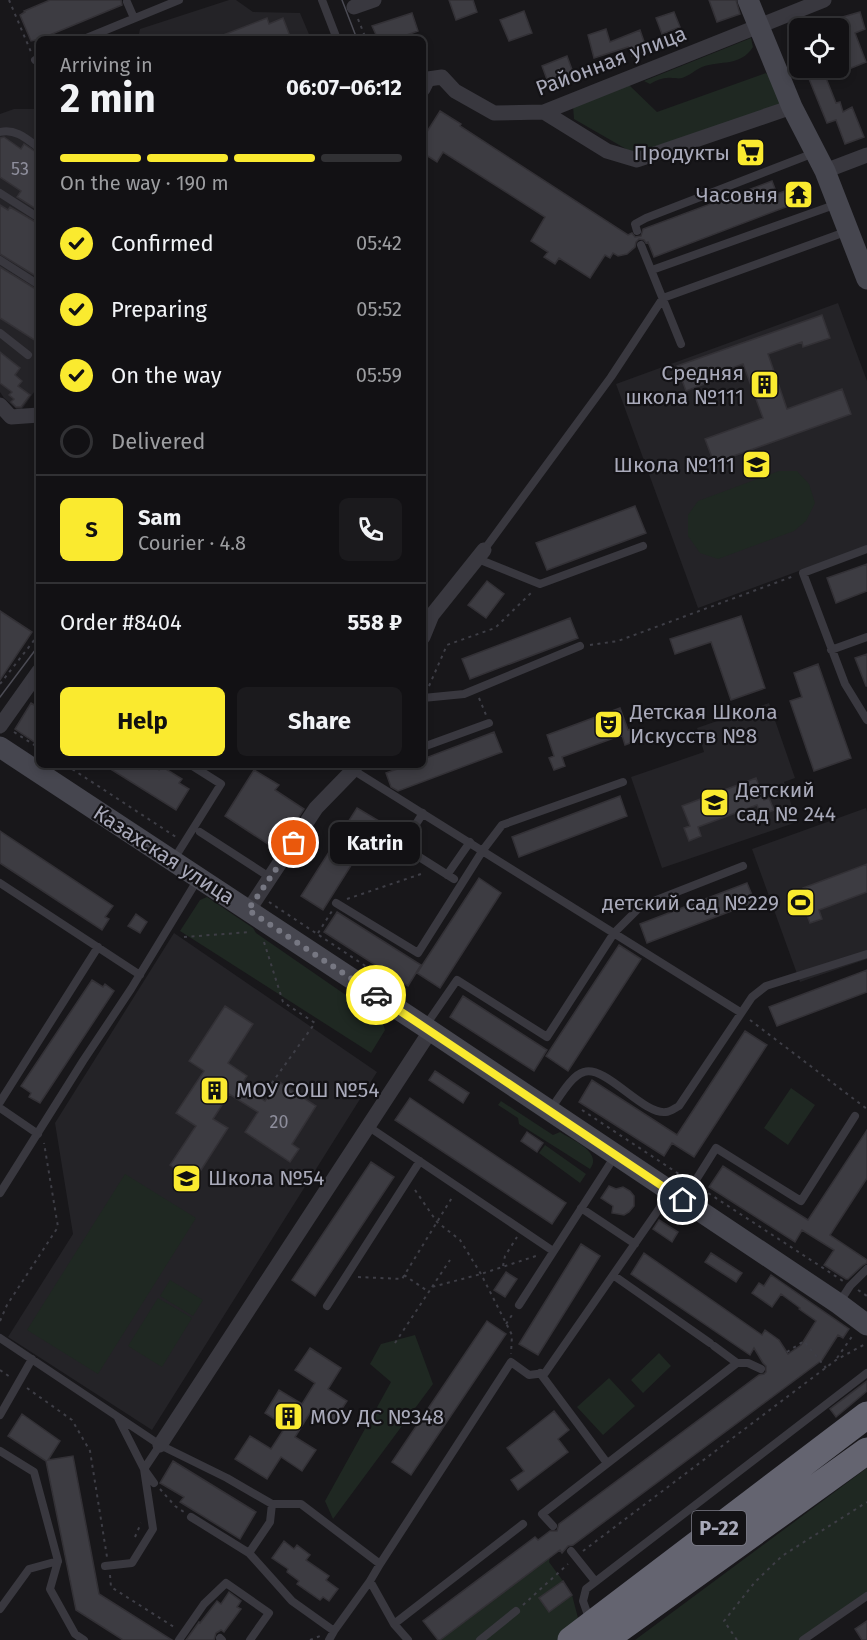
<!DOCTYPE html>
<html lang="en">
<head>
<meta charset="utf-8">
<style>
	:root { --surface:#121114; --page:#1b1a1d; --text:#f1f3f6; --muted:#9c9da0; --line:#313134; --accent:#faea2f }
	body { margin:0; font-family:"Fira Sans",sans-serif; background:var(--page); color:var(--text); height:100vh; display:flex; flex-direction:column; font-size:22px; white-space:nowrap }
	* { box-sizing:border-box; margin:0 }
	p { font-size:20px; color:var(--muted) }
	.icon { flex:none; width:33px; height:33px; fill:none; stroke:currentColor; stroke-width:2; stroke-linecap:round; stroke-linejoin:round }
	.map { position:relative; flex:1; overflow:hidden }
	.drawer { position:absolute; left:36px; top:36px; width:390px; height:732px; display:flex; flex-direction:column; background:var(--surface); border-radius:9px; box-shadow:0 3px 9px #0003,0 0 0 2px var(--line) }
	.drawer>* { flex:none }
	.controls { position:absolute; left:789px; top:18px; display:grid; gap:12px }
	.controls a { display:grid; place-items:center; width:60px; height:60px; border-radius:9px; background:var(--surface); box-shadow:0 3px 9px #0003,0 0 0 2px var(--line); font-size:30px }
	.pin { position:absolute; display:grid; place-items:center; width:51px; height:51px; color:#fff; margin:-26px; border:3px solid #fff; border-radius:50%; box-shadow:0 2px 6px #0007 }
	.courier { position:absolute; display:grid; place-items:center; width:60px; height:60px; margin:-30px; border:4px solid #faea2f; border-radius:50%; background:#fff; color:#222; box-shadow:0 2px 8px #0007 }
	.bubble { position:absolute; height:42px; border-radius:9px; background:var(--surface); box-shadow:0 3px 9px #0003,0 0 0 2px var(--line); font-size:20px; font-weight:700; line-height:42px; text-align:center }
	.head em { font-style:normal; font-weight:700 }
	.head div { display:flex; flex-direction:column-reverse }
	.head { display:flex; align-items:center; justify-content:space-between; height:102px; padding:0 24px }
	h1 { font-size:39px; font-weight:700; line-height:45px }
	.bar { display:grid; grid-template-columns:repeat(4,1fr); gap:9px 6px; align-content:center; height:72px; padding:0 24px }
	.bar i { height:8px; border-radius:4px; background:var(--line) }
	.bar .on { background:var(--accent) }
	.bar p { grid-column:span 4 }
	.line { display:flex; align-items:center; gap:15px; padding:0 24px; border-top:2px solid var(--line) }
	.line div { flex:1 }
	.round { display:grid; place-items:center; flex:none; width:63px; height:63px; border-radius:9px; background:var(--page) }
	ol { padding:0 24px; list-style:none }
	li { display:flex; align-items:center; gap:18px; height:66px }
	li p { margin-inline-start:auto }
	li .icon { padding:6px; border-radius:50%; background:var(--accent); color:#111; stroke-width:4 }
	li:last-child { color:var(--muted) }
	li i { width:33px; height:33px; border:3px solid var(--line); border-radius:50% }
	.action { display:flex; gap:12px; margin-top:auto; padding:12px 24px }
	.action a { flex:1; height:69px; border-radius:9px; background:var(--accent); color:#111; font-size:24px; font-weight:700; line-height:69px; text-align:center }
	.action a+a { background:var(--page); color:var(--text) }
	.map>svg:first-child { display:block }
	.built { fill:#242327 }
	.green { fill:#1f2822 }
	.building { fill:#3d3c42; stroke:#333136; stroke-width:1.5 }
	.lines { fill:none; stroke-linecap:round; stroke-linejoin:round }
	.path { stroke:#3e3e46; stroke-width:2; stroke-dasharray:3 4.5; stroke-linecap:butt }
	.lane { stroke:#39383f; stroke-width:8 }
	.street { stroke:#39383f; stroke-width:15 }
	.secondary { stroke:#46464f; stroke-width:21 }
	.highway { stroke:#646470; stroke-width:27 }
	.tram { stroke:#4b4b54; stroke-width:1.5 }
	.done { stroke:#767782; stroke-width:6; stroke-dasharray:0 10.8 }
	.route { stroke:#faea2f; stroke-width:8 }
	.labels { text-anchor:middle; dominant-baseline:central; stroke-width:4.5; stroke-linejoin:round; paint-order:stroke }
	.number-label { font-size:18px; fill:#8e8e9c }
	.shield { fill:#131215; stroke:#7c7c88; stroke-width:1.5 }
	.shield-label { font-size:20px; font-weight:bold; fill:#a9aaba }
	.street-label { font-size:21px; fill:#a9aaba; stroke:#131215 }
	.poi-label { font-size:21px; fill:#a9aaba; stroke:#131215; text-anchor:end }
</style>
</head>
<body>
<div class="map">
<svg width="867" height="1640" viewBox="0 0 867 1640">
	<rect width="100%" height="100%" fill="#18171a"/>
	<path class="built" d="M229,0H236L253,12L300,13L311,39H138L140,29Z
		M14,109H39V385L20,412L4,398L0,392V114Z
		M838,303L867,381V546L698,608L616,384Z
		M769,703L795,778L784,782L797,822L662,868L631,777L704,752L697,728Z
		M866,808L867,812V959L800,982L752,849Z
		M174,933L377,1072L152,1430L8,1337L73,1234L55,1123Z"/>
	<path class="green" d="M751,38L753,47C740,67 721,60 702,67C695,70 689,76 682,78C678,79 676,78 672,78C664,77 657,80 650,84L644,81Z
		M766,73L792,107L640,157L574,119L573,106L629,85L657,112Z
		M779,471H797L809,484L815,503L806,521L794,531L718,559L700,553L688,536V515L698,501Z
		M207,897L253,928L256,933L382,1020L385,1030L371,1053L180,931L200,900Z
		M791,1088L815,1105L788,1145L764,1128Z
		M501,1101L553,1135L560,1132C572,1140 603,1152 590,1169L519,1124L518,1118L498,1105Z
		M545,1145L586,1174L580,1183L539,1153Z
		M125,1174L196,1218L98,1374L27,1330Z
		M170,1280L203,1300L193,1316L160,1296Z
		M158,1298L192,1318L162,1367L128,1346Z
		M415,1335L433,1384L333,1519L325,1501L391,1382L370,1364L381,1344Z
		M659,1353L671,1366L643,1393L631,1380Z
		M609,1378L635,1406L603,1435L577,1407Z
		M867,1468V1599L806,1640H635Z
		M550,1557L549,1562L563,1581L549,1611L572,1595L578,1618L563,1640H440Z"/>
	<path class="building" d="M50,0H121L122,5L40,39L31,41L20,15L25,12L24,11Z
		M449,0H473L477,12L456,20Z
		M709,0H736L740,14L717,22Z
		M524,11L532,33L509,41L500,20Z
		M674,12L680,27L662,34L656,18Z
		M860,12L865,29L855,33L866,62L849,69L843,51L849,49L839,18Z
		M412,13L418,31L396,39H378L372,26Z
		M267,18L269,24L283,18L291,39H213Z
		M606,29L610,42L640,30L647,50L632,56L628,47L594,58L588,35Z
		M567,56L574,75L549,85L542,66Z
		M822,68L836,103L840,102L843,112L852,107L864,137L845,144L836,120L827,123L807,74Z
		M440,111L461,124L460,126L628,235L632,233L635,237L641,236L643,229L772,181L777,194L801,185L808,202L793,208L791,205L654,257L648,242L646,243L644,240L639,239L636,242L635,247L627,254L618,256L613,253L610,258L605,255L590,278L559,258L555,264L544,257L548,252L531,241L545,217L443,152L437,162L423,153V138Z
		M4,137L21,149L24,144L39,154V211L17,197L21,191L0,177V138Z
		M756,146L761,157L747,162L743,151Z
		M0,205L8,210L10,207L39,224V278L0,254Z
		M0,267L39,291V343L0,318Z
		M822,315L830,338L803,347L802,342L768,354L787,409L842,389L851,414L714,463L705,439L763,418L743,364L713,375L715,380L686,391L677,366Z
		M0,352L20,368L15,375L22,381L18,386L30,395L21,407H16L11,402L14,399L9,395L12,392L0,383Z
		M635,506L646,533L547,570L536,543Z
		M867,564V591L836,603L827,578Z
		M487,581L504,594L486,618L468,605Z
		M0,611L32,632L0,680Z
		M741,616L765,688L731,700L711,642L675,654L670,639Z
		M570,618L578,638L470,679L462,659Z
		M867,654V686H866L855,658Z
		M818,664L851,758L814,771L790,701L802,697L794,673Z
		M31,703L39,708V745L15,729Z
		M620,708L628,730L634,728L638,740L625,745L622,735L562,757L565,766L554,770L549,758L554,756L547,735Z
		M494,732L502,752L398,791L391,787L386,773L408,765H423V759Z
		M104,765H152L159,770L161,766L182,779L179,783L189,789L176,810Z
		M254,770L279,785L275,790L304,809L277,850L225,816Z
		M756,778L764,800L769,798L774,810L761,815L757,805L698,827L701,836L689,841L684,828L690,826L682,806Z
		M620,796L627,816L519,857L512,837Z
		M357,808L379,821L323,910L301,896Z
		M0,831L113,906L105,917L109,919L102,930L0,863Z
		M867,864V892L819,910L822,919L810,923L805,910L810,908L803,888Z
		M479,878L501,893L440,988L417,973Z
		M747,883L755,902L647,943L640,924Z
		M337,912L421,965L408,986L324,932Z
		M136,914L147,922L140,933L128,926Z
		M619,945L641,959L568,1071L546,1056Z
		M867,970V992L777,1026L769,1007Z
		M92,980L103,987L105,984L114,991L40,1103L29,1097L31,1093L21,1086Z
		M463,996L547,1050L534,1071L450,1017Z
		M225,1006L253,1024L228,1063L247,1076L241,1085L265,1101L278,1081L316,1106L292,1144L299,1149L290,1162L245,1132L258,1112L229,1094L213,1119L228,1128L194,1181L170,1165L196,1126L176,1113L204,1071L189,1061Z
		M745,1031L767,1045L694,1157L672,1143L664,1156L579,1102L592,1080L677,1135Z
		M435,1071L469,1093L463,1103L429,1080Z
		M410,1098L566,1203L552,1224L395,1120Z
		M867,1130V1178L830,1235L867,1260V1263L863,1265L848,1279H846L824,1265L834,1250L802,1230L795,1242L709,1187L723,1166L808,1220Z
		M527,1132L543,1143L537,1152L521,1141Z
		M371,1162L394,1177L315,1296L292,1280Z
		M609,1186L616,1189L623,1187L630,1191L634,1196V1206L629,1212L624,1215L612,1213L613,1206L601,1198Z
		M659,1220L678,1232L672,1242L653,1229Z
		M581,1244L600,1256L538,1355L519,1344Z
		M644,1253L762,1335L765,1330L779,1340L788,1354L801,1345L816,1321L799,1309L800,1308L781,1294L772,1307L752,1293L759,1283L764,1286L771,1275L849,1329L843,1338L838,1335L822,1360L573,1545L568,1546L562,1553L560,1550L440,1640H438L423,1621L535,1537L538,1540L550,1531H557L559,1524L759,1375L764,1374L766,1372V1366L763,1363L754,1348L750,1355L631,1274Z
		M711,1253L742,1273L736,1282L705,1262Z
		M506,1272L517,1279L505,1297L494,1290Z
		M487,1321L506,1334L411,1475L392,1462Z
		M310,1348L341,1368L328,1389L347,1401L334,1421L313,1408L295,1437L316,1450L302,1471L281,1457L267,1479L235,1459L250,1436L271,1449L286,1426L265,1413L279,1390L302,1404L315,1383L295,1370Z
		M867,1381V1391L836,1417L830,1409Z
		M554,1411L569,1430L558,1439L568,1452L518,1490L511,1480L524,1471L507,1448Z
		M22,1414L60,1441L48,1460L73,1456L99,1594L172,1640H123L76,1610L46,1461L8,1436Z
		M173,1461L256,1512L240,1539L180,1502L184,1497L160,1483Z
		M284,1541L294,1549L297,1545L310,1555L306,1560L329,1576L326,1580L338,1589L329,1601L323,1597L320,1600L297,1584L299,1581L287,1572L288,1569L272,1558Z
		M563,1581L572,1595L549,1612L539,1598Z
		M229,1592L241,1601L237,1607L241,1609L224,1632L221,1630L216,1633L214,1640H186L199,1622L200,1623L217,1601L221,1604Z
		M867,1621V1640H862L855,1629Z"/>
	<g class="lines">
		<path class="path" d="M9,0L31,52
			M358,19L366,39
			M590,645L618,641L794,576
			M0,684L39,634
			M429,686L447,645L495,628L532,592
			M479,698L486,715
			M14,732L39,748
			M66,765L176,837
			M347,899L424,873
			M269,902L382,977
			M318,933L332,911
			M184,937L251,932
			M264,942L283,1002L315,1023L269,1087
			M750,1020L867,1109
			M582,1110L685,1178
			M702,1189L843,1281
			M415,1190L437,1222L460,1240L481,1274L512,1335L511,1354
			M503,1266L505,1256L517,1237
			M404,1275L429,1292
			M358,1277L402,1279L453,1196
			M432,1287L450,1260
			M858,1290L867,1296
			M0,1321L7,1305L58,1227L44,1143
			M506,1324L514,1312
			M395,1343L432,1287L481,1274L539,1255
			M787,1352L804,1341L826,1368
			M837,1358L853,1335
			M0,1370L10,1377
			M27,1388L72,1420L90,1451L107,1557
			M160,1489L175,1506L184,1512
			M135,1537L141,1523
			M583,1551L836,1360L867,1343
			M110,1575L111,1587L174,1627
			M523,1605L568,1564
			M310,1640L320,1636
			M737,1640L724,1621L755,1582L782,1556L867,1502"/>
		<path class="lane" d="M322,0L337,39
			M127,2L134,18
			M84,39L179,0
			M35,60L39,58
			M0,132C15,128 27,139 39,148
			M0,193L39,218
			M637,231L635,224L646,218L814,153
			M641,245L681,344
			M0,260L39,285
			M652,270L837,204
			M0,333L28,355
			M867,549L803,573L845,684L867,720
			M484,550L611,377L663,298L848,231
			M478,559L540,584L643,546
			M831,650L867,637
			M423,698L464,694L580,646
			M423,747L489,723
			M353,770L740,1012
			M423,813L402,846L454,879
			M200,832L271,878
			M174,859L221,784L191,765
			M447,875L470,842
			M0,883L140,975
			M336,903L418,953L483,850L502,825L623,782
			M426,1025L457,980L547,1037L614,933L641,906L743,866
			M0,1102L98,947
			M0,1108L38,1134
			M550,1110C558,1100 571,1075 584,1072C606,1065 643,1115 666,1112C670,1112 675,1108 679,1106L752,997L766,986L867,954
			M369,1127L553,1251
			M0,1193L83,1061L131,989L198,879
			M684,1199L716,1148L801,1201L855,1116
			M581,1208L635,1244
			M613,1275L710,1343
			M839,1303L850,1286L867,1269
			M519,1305L615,1156
			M327,1306L420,1161
			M0,1338L160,1445L227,1478L272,1504H301L380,1564L370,1581L394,1624L408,1640
			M714,1346L737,1363H748L761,1369
			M540,1373L607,1463
			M0,1415L32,1359
			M118,1418L144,1469L154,1483
			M0,1451L34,1472L58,1561L50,1589L75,1634L84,1640
			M272,1504L270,1522L249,1553L292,1601L334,1631L370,1581
			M191,1517L249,1553
			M553,1526L542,1514L737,1363
			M571,1551L595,1581
			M380,1564L511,1362L529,1375L545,1373L670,1193
			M105,1566L132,1563L153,1529L144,1469L160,1445
			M0,1609L29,1569L58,1561
			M589,1618L583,1601L586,1589L867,1373
			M394,1624L523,1524
			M220,1638L222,1640
			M179,1640L204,1604L226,1583L269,1613L250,1640
			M329,1640L334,1631
			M480,1640L516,1611
			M803,1640L867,1596"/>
		<path class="street" d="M354,7L374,0
			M423,89L428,79L442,77L455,91L494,113L544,112L824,0
			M544,112L607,151L637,160L792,107
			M825,171L867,155
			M0,405L11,417L39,415
			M423,637L432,615L484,550
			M0,726L39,671
			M248,911L316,808L353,770L356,765
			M160,1445L431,1030"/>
		<path class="secondary" d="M748,0L792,107L825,171L867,279
			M0,747L425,1027L839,1304L867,1325"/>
		<path class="highway" d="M571,1640L867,1415
			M604,1640L867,1451"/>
		<path class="tram" d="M342,0L357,39
			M0,697L39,645"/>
	</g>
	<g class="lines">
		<path class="done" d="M294,843L248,910L376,995"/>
		<path class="route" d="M376,995L683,1200"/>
	</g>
	<defs>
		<symbol id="supermarket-square" viewBox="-11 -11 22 22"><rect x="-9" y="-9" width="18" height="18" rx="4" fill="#faea2f" stroke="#131215"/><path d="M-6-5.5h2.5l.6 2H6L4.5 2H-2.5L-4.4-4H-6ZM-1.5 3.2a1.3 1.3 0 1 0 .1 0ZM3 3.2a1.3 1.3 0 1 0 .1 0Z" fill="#111"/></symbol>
		<symbol id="temple-square" viewBox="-11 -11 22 22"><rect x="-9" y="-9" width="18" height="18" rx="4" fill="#faea2f" stroke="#131215"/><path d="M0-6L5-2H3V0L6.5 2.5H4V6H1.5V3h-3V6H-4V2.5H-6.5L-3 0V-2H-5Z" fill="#111"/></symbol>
		<symbol id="building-square" viewBox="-11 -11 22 22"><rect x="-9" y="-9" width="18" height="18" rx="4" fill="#faea2f" stroke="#131215"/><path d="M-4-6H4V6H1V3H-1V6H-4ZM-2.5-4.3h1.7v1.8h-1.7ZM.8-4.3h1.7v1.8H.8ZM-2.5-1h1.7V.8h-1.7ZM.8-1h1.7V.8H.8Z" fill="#111"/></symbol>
		<symbol id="school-square" viewBox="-11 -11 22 22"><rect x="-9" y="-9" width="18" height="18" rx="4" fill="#faea2f" stroke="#131215"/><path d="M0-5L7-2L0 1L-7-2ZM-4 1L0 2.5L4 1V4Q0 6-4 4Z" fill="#111"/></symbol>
		<symbol id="theatre-square" viewBox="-11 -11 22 22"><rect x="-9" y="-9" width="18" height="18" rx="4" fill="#faea2f" stroke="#131215"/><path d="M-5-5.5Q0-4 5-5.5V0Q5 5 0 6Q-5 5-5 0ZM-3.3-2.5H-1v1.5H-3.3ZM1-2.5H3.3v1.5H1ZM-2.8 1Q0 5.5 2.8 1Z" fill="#111"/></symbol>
		<symbol id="stadium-square" viewBox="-11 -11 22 22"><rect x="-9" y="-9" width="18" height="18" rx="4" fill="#faea2f" stroke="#131215"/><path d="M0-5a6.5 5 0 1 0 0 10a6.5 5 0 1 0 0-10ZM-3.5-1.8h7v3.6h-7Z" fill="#111"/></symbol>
	</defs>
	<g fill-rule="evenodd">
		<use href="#supermarket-square" x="734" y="136" width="33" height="33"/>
		<use href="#temple-square" x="782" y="178" width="33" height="33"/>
		<use href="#building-square" x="748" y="368" width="33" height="33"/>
		<use href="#school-square" x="740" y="448" width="33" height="33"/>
		<use href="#theatre-square" x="592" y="708" width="33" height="33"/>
		<use href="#school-square" x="698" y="786" width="33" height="33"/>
		<use href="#stadium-square" x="784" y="886" width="33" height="33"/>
		<use href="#building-square" x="198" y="1074" width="33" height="33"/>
		<use href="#school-square" x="170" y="1162" width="33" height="33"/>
		<use href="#building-square" x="272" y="1400" width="33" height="33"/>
	</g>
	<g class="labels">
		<g class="number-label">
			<text x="20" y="169">53</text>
			<text x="279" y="1122">20</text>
		</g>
		<rect class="shield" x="692" y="1511" width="54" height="34" rx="4.5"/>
		<g class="shield-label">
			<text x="719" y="1528">Р-22</text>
		</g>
		<g class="street-label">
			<text transform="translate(611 61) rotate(-21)">Районная улица</text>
			<text transform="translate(164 855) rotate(33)">Казахская улица</text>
		</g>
		<g class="poi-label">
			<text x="730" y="153">Продукты</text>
			<text x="778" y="195">Часовня</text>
			<text x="744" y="373">Средняя<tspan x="744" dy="24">школа №111</tspan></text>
			<text x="735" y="465">Школа №111</text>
			<text x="630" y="712" text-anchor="start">Детская Школа<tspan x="630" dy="24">Искусств №8</tspan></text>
			<text x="736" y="790" text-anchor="start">Детский<tspan x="736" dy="24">сад № 244</tspan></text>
			<text x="779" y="903">детский сад №229</text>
			<text x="236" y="1090" text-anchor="start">МОУ СОШ №54</text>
			<text x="208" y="1178" text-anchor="start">Школа №54</text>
			<text x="310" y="1417" text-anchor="start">МОУ ДС №348</text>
		</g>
	</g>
</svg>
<div class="controls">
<a><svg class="icon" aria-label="locate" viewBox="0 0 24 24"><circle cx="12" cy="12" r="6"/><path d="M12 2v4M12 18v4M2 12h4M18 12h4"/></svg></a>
</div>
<div class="pin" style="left:294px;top:843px;background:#ea580c"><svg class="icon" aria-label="bag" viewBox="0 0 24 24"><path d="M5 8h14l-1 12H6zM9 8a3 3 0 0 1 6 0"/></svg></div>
<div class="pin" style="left:683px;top:1200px;background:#1f2937"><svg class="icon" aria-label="home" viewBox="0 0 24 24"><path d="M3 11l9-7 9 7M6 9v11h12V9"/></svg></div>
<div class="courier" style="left:376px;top:995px"><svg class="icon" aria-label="car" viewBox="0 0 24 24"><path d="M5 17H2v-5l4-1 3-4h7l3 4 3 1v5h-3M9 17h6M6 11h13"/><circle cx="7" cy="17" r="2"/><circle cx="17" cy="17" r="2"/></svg></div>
<div class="bubble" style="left:330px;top:822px;width:90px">Katrin</div>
<section class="drawer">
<div class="head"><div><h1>2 min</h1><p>Arriving in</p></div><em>06:07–06:12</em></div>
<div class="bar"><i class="on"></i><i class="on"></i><i class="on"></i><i></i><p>On the way · 190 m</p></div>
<ol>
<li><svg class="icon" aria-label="check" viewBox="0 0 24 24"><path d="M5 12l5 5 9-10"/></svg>Confirmed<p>05:42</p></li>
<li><svg class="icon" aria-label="check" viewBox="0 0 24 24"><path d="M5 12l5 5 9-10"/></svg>Preparing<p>05:52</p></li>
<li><svg class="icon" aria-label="check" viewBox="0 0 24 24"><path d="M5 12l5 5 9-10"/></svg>On the way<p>05:59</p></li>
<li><i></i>Delivered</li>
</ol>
<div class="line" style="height:108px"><b class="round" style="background:var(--accent);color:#111">S</b><div><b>Sam</b><p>Courier · 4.8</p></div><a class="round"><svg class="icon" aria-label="phone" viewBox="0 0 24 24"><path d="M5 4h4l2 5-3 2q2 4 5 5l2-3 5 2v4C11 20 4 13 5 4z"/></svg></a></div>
<div class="line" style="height:78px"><div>Order #8404</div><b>558 ₽</b></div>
<div class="action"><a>Help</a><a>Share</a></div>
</section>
</div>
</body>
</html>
